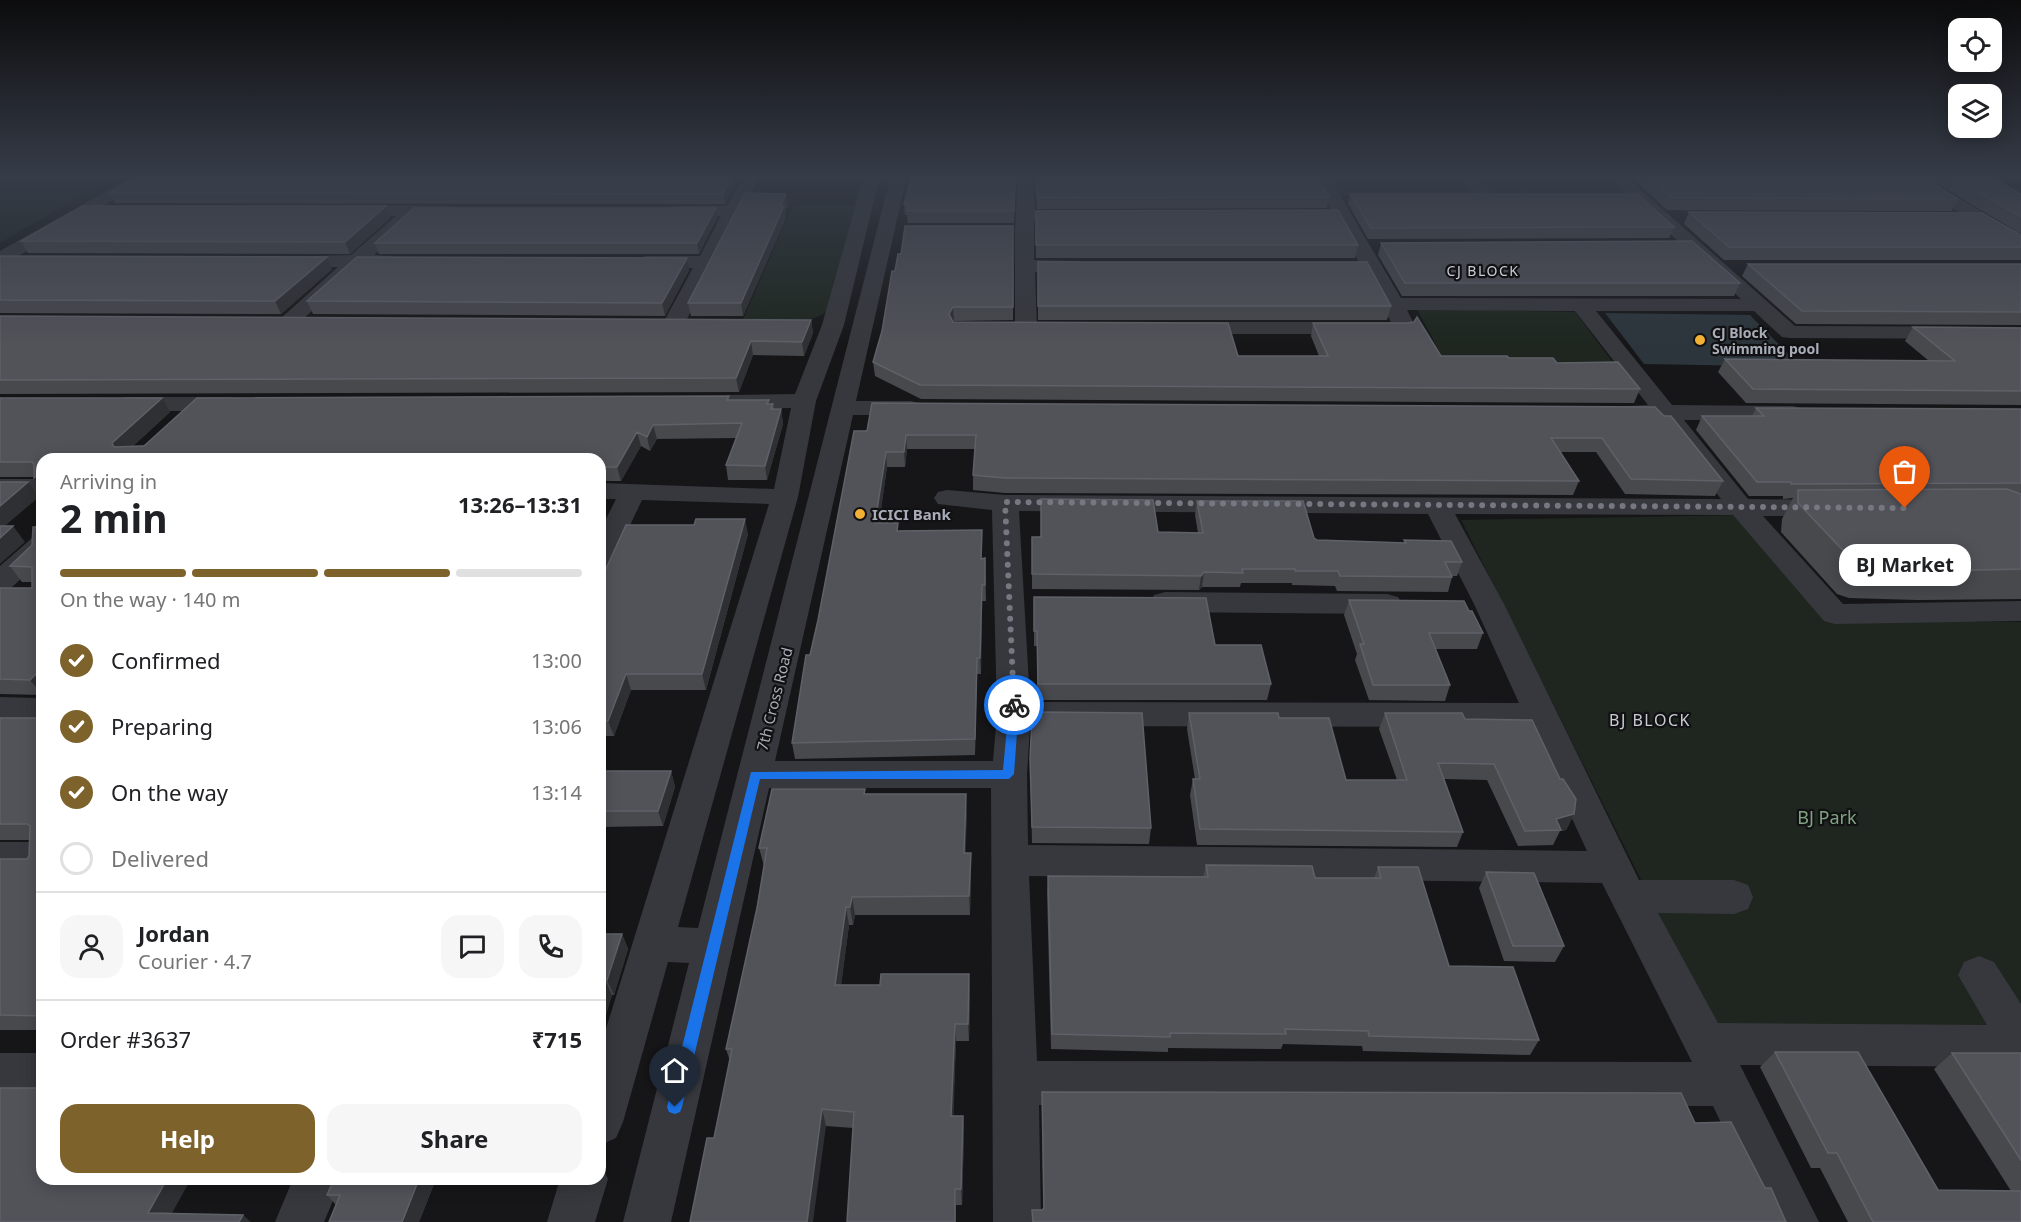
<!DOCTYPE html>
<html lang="en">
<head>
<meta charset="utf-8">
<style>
	:root { --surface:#fff; --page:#f6f6f6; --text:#202124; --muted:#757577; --line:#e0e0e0; --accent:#7e622b }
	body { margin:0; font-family:"Noto Sans",sans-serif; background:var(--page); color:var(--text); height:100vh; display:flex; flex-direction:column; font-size:22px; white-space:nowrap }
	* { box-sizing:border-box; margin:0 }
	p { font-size:20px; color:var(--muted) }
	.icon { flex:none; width:33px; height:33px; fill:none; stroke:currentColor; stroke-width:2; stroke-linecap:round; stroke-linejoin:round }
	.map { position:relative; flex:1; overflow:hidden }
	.side { position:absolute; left:36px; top:453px; width:570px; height:732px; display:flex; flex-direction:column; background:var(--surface); border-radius:18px; box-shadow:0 3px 15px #0003 }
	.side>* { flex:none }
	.buttons { position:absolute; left:1948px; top:18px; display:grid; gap:12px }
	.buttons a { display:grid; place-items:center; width:54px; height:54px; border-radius:12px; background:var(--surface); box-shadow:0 3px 15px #0003; font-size:30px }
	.pin { position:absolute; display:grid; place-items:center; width:51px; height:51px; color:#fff; margin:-62px -26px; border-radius:50% 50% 50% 0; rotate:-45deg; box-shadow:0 0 6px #0007 }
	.pin .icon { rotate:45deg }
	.courier { position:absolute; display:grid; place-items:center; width:60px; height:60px; margin:-30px; border:4px solid #1a73e8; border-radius:50%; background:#fff; color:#222; box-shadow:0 2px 8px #0007 }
	.bubble { position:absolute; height:42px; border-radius:18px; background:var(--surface); box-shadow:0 3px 15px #0003; font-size:20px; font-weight:700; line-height:42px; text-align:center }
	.head em { font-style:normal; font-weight:700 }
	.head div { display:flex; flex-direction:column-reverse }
	.head { display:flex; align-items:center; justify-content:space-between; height:102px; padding:0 24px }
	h1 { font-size:39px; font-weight:700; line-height:45px }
	.bar { display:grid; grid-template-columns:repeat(4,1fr); gap:9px 6px; align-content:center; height:72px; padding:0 24px }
	.bar i { height:8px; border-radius:4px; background:var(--line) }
	.bar .current { background:var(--accent) }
	.bar p { grid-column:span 4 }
	.line { display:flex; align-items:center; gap:15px; padding:0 24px; border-top:2px solid var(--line) }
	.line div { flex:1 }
	.round { display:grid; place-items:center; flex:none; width:63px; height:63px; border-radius:18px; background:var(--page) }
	ol { padding:0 24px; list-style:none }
	li { display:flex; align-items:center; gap:18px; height:66px }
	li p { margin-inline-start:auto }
	li .icon { padding:6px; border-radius:50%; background:var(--accent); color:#fff; stroke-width:4 }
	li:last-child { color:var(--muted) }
	li i { width:33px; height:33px; border:3px solid var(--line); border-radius:50% }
	.action { display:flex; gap:12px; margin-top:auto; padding:12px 24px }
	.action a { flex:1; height:69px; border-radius:18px; background:var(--accent); color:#fff; font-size:24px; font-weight:700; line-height:69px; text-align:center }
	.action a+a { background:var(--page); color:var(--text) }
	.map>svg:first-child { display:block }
	.built { fill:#222225 }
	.green { fill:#1e261f }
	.water { fill:#2c353c }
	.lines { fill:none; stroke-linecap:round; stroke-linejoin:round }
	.minor { fill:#37383d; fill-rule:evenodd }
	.wall { fill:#47494d }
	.shaded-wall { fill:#2f3033 }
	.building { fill:#525359; stroke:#5f6168; stroke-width:1.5 }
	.route { fill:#1a73e8 }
	.done { stroke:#757880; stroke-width:6; stroke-dasharray:0 10.8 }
	.poi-dot { fill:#f2b134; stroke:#111113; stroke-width:2 }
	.labels { text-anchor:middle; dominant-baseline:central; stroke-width:4.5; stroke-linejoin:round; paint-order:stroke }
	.far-neighbourhood-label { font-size:14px; letter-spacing:1.5px; fill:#c9ccd4; stroke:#111113 }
	.far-poi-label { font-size:14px; font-weight:bold; fill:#a8adb8; stroke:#111113; text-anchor:start }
	.poi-label { font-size:15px; font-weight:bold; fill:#a8adb8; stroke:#111113; text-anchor:start }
	.street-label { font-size:15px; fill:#a8adb8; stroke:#111113 }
	.neighbourhood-label { font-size:16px; letter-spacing:1.5px; fill:#c9ccd4; stroke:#111113 }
	.near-park-label { font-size:18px; fill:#7fa381; stroke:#111113 }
</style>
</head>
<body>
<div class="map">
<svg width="2021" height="1222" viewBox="0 0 2021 1222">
	<rect width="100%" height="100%" fill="#161618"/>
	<path class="built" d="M1327,175H1466L1482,195L1339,196Z"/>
	<path class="green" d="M0,175H105L110,178L0,243Z
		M1466,175H1608L1630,195H1482Z
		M793,205H856L831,309C801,330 776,324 741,324Z
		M1417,309L1575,312L1618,369L1447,366Z
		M1743,515L1833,622H2021V1032L1716,1030L1461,520Z"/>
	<path class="water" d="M1605,313L1750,315L1801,367L1644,364Z"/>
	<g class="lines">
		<path class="minor" d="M135,175H155L7,263L0,265V251Z
			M744,175H760L685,323L681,327L674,329L667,327L663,323L693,268H646L639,266L636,262L639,258L646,256H700L721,216H676L670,215L667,211L670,207L676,206H727Z
			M864,175H880L844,325L816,401L798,497L678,927L698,928L891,175H907L856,401H911L919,403L923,408L919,413L911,415H853L775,761H993L997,714L992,510L938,504L934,498L938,492L947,490L1005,495L1721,499L1659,419L1611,417L1607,412L1611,407L1648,405L1575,311L1407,310L1414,324L1410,333L1402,334H1190L1182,333L1179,328L1182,323L1190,322H1391L1312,175H1328L1401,298L1741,299L1606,175H1624L1795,326L2021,327V339L1790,338L1782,337L1754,311H1596L1672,405L1793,406L1801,408L1805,413L1801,418L1793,420H1684L1748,499L1829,500L1838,502L1842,508L1838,514L1829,516H1763L1843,604L2021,601V621L1835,624L1824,621L1733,515L1455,514L1504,604L1639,880H1734L1748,885L1753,897L1748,909L1734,914L1658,913L1718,1023L1987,1025L1958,975L1964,962L1979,956L1994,962L2021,1004V1067L1740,1065L1819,1222H1769L1713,1106L1039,1105L1041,1222H993L991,788H769L671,1222H623L689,963L668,962L623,1122L616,1138L600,1145V1048L769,504L642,500L614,559L610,565L600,568V531L616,499H600V483L774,489L791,408L729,409L721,407L717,402L721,397L729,395L795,394L822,325ZM1019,511L1428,514L1474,604L1519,703L1030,702ZM1030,726L1530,727L1587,851L1028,845L1027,774ZM1029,876L1602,883L1692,1062L1037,1061Z
			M1018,175H1034L1035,210H1076L1082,211L1085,215L1082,219L1076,220L1034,221V260L1078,261L1085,263L1088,267L1085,271L1078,273L1035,272L1037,328L1034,333L1026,334L1018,333L1015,328V230Z
			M1461,175H1477L1495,197L1492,201H1480Z
			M1901,175H1920L2021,235V249L2014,247Z
			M346,205L451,206L457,207L460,211L457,215L417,216L374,255L402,257L405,261L402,265L361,267L294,327L287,329L280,327L276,323L280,319L338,267H290L283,265L280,261L283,257L351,255L396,216L340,214L337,210L340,206Z
			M126,397H231L239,399L243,404L239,409L231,411H126L118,409L114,404L118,399Z
			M0,479H42V495H0Z
			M42,535V559L10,589L0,591V566L32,538Z
			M1165,592L1387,594L1398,597L1402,604L1398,611L1387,614L1165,612L1154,609L1150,602L1154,595Z
			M0,697L42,698V722L0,721Z
			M0,842H42V872H0Z
			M0,1053H42V1097H0Z
			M600,1162L608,1179L595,1222H547L560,1179H600Z
			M293,1179H342L324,1222H275Z"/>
	</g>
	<path class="wall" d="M138,175H740L725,204L115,203L109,193Z
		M912,175H1016L1014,223H908L907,215H905L904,204Z
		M1036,175H1316L1329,197L1327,208L1037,209Z
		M1629,175H1921L1958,199L1951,211L1667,210Z
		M1923,175H1987L2021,194V234Z
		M1350,194L1674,227L1669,238L1368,239L1348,204Z
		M788,205L785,212L786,218L743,316H691L688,303Z
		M1036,211L1358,245L1355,258H1036Z
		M1689,212L2021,235V260H1724L1684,224Z
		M390,218L350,254L28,253L21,241Z
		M717,218L699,254H379L375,243Z
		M1013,226V320L954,321L953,322L1238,356H1319L1311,336L1313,323L1441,356L1509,358L1557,363L1640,389L1634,403L921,399L875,376L873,362L882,331L895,271L901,254Z
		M1381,243L1740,283L1734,296H1402L1378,255Z
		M0,256L332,269L281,314L0,313Z
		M1038,262L1391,306L1387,320H1038Z
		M1748,264H2021V325L1796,324L1742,276Z
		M689,270L665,316L313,314L307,301Z
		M0,316L811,320L813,333L804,356L753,355L739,392L0,394Z
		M1913,327L2021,328V405L1746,403L1718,372L1725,359L1929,361L1905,341Z
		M729,396V400L773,404L774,409H781L783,424L767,480H728L726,465L736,438L657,439L650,451L641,446L621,481H600V459H42V489L34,477H0V398L170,412L133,446Z
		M1655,407L1723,481L1715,496L1625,494L1596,452H1561L1579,481L1573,495L1005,493L973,490V475L975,449H907L905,467H887L879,523L898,531L982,530L981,559L985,558L986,601H982L981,674H977L975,755L795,759L792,743L818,620L854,431Z
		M1756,408L2021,409V599L1918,600L1849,598L1837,594L1781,532L1782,519L1793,498L1783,499V496H1749L1696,430L1702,416H1752Z
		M1197,501L1317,540L1404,543V540L1462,562L1457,576H1452V577L1448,592L1337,591L1335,586L1292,585V583H1241L1240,587H1202L1199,590L1032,589V537L1158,532L1198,533L1195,515Z
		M42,527V695L0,694V588H32V582H22L10,566L32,545Z
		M748,534L706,690H631L614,736H600V582Z
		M1034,597L1215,645L1271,684L1267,700H1037V646H1034Z
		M1349,600L1469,611L1483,633L1477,649H1435L1450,685L1445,701L1369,700L1355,660L1357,654L1344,615Z
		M1189,713L1279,718L1346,780H1397L1379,729L1385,713L1465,719L1574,814L1566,830L1560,831L1553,845L1518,846L1487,780L1444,779L1463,832L1457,847L1197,845L1190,795L1193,779H1195L1187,729Z
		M0,718H42V1030H0V859H27L29,856L30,840H0Z
		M1030,758L1151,828L1149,844L1032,843Z
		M671,771L675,787L663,826L600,827V773Z
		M865,789V794L967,812L965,853H971V872L970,915H855L853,925H849L841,985L970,991L969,1041H956L953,1116H963L964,1133L962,1205H956V1222H847L853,1128L826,1126L714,1138L730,1061L726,1049L757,908L764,866L759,848Z
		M1206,865L1315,878H1374L1378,867L1449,966L1539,1040L1530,1055L1363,1051L1362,1046L1283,1044L1281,1049L1168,1048V1052L1051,1049L1047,892L1048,876L1203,877Z
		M1486,872L1564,946L1555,962L1504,961L1479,888Z
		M600,934H622L628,949L614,995H612L600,1034Z
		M1775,1052L1938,1190L2011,1191L1934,1069L1952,1053H2021V1222H1848L1820,1168H1811L1760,1067Z
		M1042,1092L1695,1123L1765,1188L1786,1222H1032V1210H1042L1043,1209Z
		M334,1179H436L419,1222H329L336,1205L327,1195Z"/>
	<path class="shaded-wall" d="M733,175H740L725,204L723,194Z
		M786,194L788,205L785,212L786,218L743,316L741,303Z
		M386,206L390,218L350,254L345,242Z
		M716,208L717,218L699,254L697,243Z
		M327,257L332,269L281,314L275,301Z
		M687,258L689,270L665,316L662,303Z
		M953,307L954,321L949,327V314Z
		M811,320L813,333L804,356L802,342Z
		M751,341L753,355L739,392L736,378Z
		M162,398L170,412L121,457L114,447L112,443Z
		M781,409L783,424L767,480L765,466Z
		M653,425L657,439L650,451L647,437Z
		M637,432L641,446L621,481L617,467Z
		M906,435L907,449L905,467L904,452Z
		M886,452L887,467L877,538L875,523Z
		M42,471V489L34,478Z
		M28,482L39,497L0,530V506Z
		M600,488L604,501L600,509Z
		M745,519L748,534L706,690L702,674Z
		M13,526L25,542L0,564V538Z
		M1204,572L1202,587L1199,590L1201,576Z
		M982,585V601L981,674L980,658Z
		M977,658V674L975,755V739Z
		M626,674L631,690L614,736L608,721Z
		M35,675L42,684V694L30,680Z
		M671,771L675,787L663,826L658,811Z
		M966,794L967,812L965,872L964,853Z
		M1574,814L1566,830L1560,831L1561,830L1556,819Z
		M971,853V872L970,915L969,896Z
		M852,897L855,915L853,925L850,907Z
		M846,907L849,925L839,1002L835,985Z
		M622,934L628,949L614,995L607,980Z
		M969,974L970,991L969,1041L968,1024Z
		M605,980L612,995L600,1034V995Z
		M955,1024L956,1041L953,1133L951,1116Z
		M822,1109L826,1126L813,1222H807Z
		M963,1116L964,1133L962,1205L961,1189Z
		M167,1179H191L167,1222L148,1213Z
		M419,1179H436L419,1222H402Z
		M955,1189L956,1205V1222H955Z
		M243,1215L251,1222H239Z"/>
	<path class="building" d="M138,175H733L723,194L109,193Z
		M912,175H1015L1014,211H907L908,204H904Z
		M1036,175H1316L1329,197L1037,198Z
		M1645,175H1921L1958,199L1671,198Z
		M1948,175H1987L2021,194V217Z
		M745,193L786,194L781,206H784L741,303H688Z
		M1350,194H1637L1674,227L1371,228Z
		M83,206H386L345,242L21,241Z
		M414,208H716L697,243H375Z
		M1338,210L1358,245H1036V211Z
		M1689,212L1982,213L2021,235V247H1729Z
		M905,226H1013V307H953L949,314L953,322L1228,323L1238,356H1328L1313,323H1406L1414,322L1417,317L1441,356H1507L1509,358H1553L1557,363L1618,362L1640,389L920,385L873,362L882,331L892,271H895L898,254H901Z
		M1692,241L1740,283H1405L1381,243Z
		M0,256L327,257L275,301L0,300Z
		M357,257L687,258L662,303L307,301Z
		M1038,262H1367L1391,306H1038Z
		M1748,264H2021V312L1802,311Z
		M0,316L811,320L802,342L751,341L736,378L0,380Z
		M1913,327L2021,328V391L1753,389L1725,359L1955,361Z
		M729,396L727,400H769L767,404H773L771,409H781L765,466L726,465L742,423L653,425L647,437L637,432L617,467H600V459H42V471L34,478V464L32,462H0V398H162L112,443L114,447L144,446L197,398Z
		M872,403L1655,407L1664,416H1671L1723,481L1631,479L1602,438H1551L1579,481L1005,478L973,475L976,435H906L904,452H886L875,523H898L897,531L982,530L981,559L985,558V585H982L980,658H977L975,739L792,743L806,655H810L818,620L854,431H867Z
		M1756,408L2021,409V483L1791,484V482H1757L1702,416H1764Z
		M0,482H28L0,506Z
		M2007,489L2021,494V569L1939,571L1869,568L1856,564L1798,503V490Z
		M1041,499L1153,500L1158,532L1203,533L1197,501H1303L1314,538L1317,540L1406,543L1404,540L1451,541L1462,562H1445L1452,577L1340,576L1338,571H1295V569H1242L1243,573L1204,572L1201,576L1032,574V537H1041Z
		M696,519H745L702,674H626L608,721H600V582L626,525H694Z
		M0,526H13L0,538Z
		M33,527H42V675H35L30,680L0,679V588H32V567L10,566L32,545Z
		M1034,597L1206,598L1215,645H1261L1271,684H1038L1037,631H1034Z
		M1349,600L1464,601L1469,611H1472L1483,633H1429L1450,685H1373L1360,644H1364Z
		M1038,712L1142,713L1151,828L1032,827L1030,758L1032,717H1038Z
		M1189,713H1278L1279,718H1329L1346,780H1407L1385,713H1462L1465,719L1532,720L1560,779H1563L1576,799L1574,814L1556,819L1561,830L1525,831L1494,764L1438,763L1463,832L1200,829L1193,779H1200Z
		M0,718H42V1016L0,1015V859H27L29,856L30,826L27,824H0Z
		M604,771H671L658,811H600V773H603Z
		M772,789H865L864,794H966L964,853H971L969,896L852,897L850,907H846L835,985H880L881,974H969L968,1024H955L951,1116H963L961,1189H955V1222H847L854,1112L822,1109L807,1222H690L707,1138H714L732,1049H726L757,908L767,848H759Z
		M1206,865L1312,866L1315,878H1381L1378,867H1418L1449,966L1513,967L1539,1040L1369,1036L1368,1031L1285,1029L1286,1034L1170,1033V1037L1052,1034L1048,876L1208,877Z
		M1486,872L1534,873L1564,946H1513Z
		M600,934H622L607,980H605L600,995Z
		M1775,1052H1858L1938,1190L2021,1191V1222H1873L1837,1153H1828Z
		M1952,1053H2021V1160Z
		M0,1088H42V1179H167L148,1213L243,1215L239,1222H0Z
		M1042,1092L1681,1093L1695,1123L1731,1122L1765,1188H1771L1786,1222H1033L1032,1210H1042L1044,1208Z
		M334,1179H419L402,1222H329L340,1195H327Z"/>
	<linearGradient id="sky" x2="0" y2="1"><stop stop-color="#0c0c0d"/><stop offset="0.51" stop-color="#363c48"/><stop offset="1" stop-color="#363c48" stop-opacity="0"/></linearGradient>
	<rect width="2021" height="346" fill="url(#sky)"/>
	<path class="route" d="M1014,701L1019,705L1014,774L1009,779H760L682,1107L680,1112L675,1114L669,1112L667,1107L751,772L1003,770L1009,705Z"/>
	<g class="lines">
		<path class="done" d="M1014,705L1005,502L1905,508"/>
	</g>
	<g class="poi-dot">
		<circle cx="1700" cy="340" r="6"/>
		<circle cx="860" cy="514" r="6"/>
	</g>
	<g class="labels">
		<g class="far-neighbourhood-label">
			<text x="1483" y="270">CJ BLOCK</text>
		</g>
		<g class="far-poi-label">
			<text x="1712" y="332">CJ Block<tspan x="1712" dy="16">Swimming pool</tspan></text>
		</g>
		<g class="poi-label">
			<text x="872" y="514">ICICI Bank</text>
		</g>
		<g class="street-label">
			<text transform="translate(774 699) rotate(-76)">7th Cross Road</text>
		</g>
		<g class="neighbourhood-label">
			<text x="1650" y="720">BJ BLOCK</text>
		</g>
		<g class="near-park-label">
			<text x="1827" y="817">BJ Park</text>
		</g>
	</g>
</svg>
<div class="buttons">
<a><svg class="icon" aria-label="locate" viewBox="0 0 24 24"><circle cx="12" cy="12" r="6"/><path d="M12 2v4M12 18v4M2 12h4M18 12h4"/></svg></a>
<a><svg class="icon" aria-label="layers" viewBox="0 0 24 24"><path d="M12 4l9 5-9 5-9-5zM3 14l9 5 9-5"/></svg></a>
</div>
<div class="pin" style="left:1905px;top:508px;background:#ea580c"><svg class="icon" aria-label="bag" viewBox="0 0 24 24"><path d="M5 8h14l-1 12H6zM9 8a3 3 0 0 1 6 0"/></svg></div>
<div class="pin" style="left:675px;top:1107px;background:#1f2937"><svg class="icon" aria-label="home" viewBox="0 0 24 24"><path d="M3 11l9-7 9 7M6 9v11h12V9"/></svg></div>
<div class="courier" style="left:1014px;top:705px"><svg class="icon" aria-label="bike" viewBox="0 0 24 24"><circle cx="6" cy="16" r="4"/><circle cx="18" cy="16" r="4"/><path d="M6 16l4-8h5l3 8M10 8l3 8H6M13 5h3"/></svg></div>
<div class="bubble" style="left:1839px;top:544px;width:132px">BJ Market</div>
<section class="side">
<div class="head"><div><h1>2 min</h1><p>Arriving in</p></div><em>13:26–13:31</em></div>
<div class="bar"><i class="current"></i><i class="current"></i><i class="current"></i><i></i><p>On the way · 140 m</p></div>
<ol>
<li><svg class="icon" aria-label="check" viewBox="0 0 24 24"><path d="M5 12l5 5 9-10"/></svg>Confirmed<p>13:00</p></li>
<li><svg class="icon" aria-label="check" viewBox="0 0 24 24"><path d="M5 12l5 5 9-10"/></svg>Preparing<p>13:06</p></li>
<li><svg class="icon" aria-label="check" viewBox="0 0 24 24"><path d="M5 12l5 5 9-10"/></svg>On the way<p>13:14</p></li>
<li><i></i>Delivered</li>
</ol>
<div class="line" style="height:108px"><a class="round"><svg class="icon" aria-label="person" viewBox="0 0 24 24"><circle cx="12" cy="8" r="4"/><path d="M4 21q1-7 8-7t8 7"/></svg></a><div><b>Jordan</b><p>Courier · 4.7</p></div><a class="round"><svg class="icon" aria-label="chat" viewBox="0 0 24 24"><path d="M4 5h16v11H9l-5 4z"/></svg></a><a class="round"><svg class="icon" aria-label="phone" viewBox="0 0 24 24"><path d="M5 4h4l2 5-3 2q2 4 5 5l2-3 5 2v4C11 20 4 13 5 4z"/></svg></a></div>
<div class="line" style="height:78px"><div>Order #3637</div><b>₹715</b></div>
<div class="action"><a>Help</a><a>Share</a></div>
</section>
</div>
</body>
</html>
